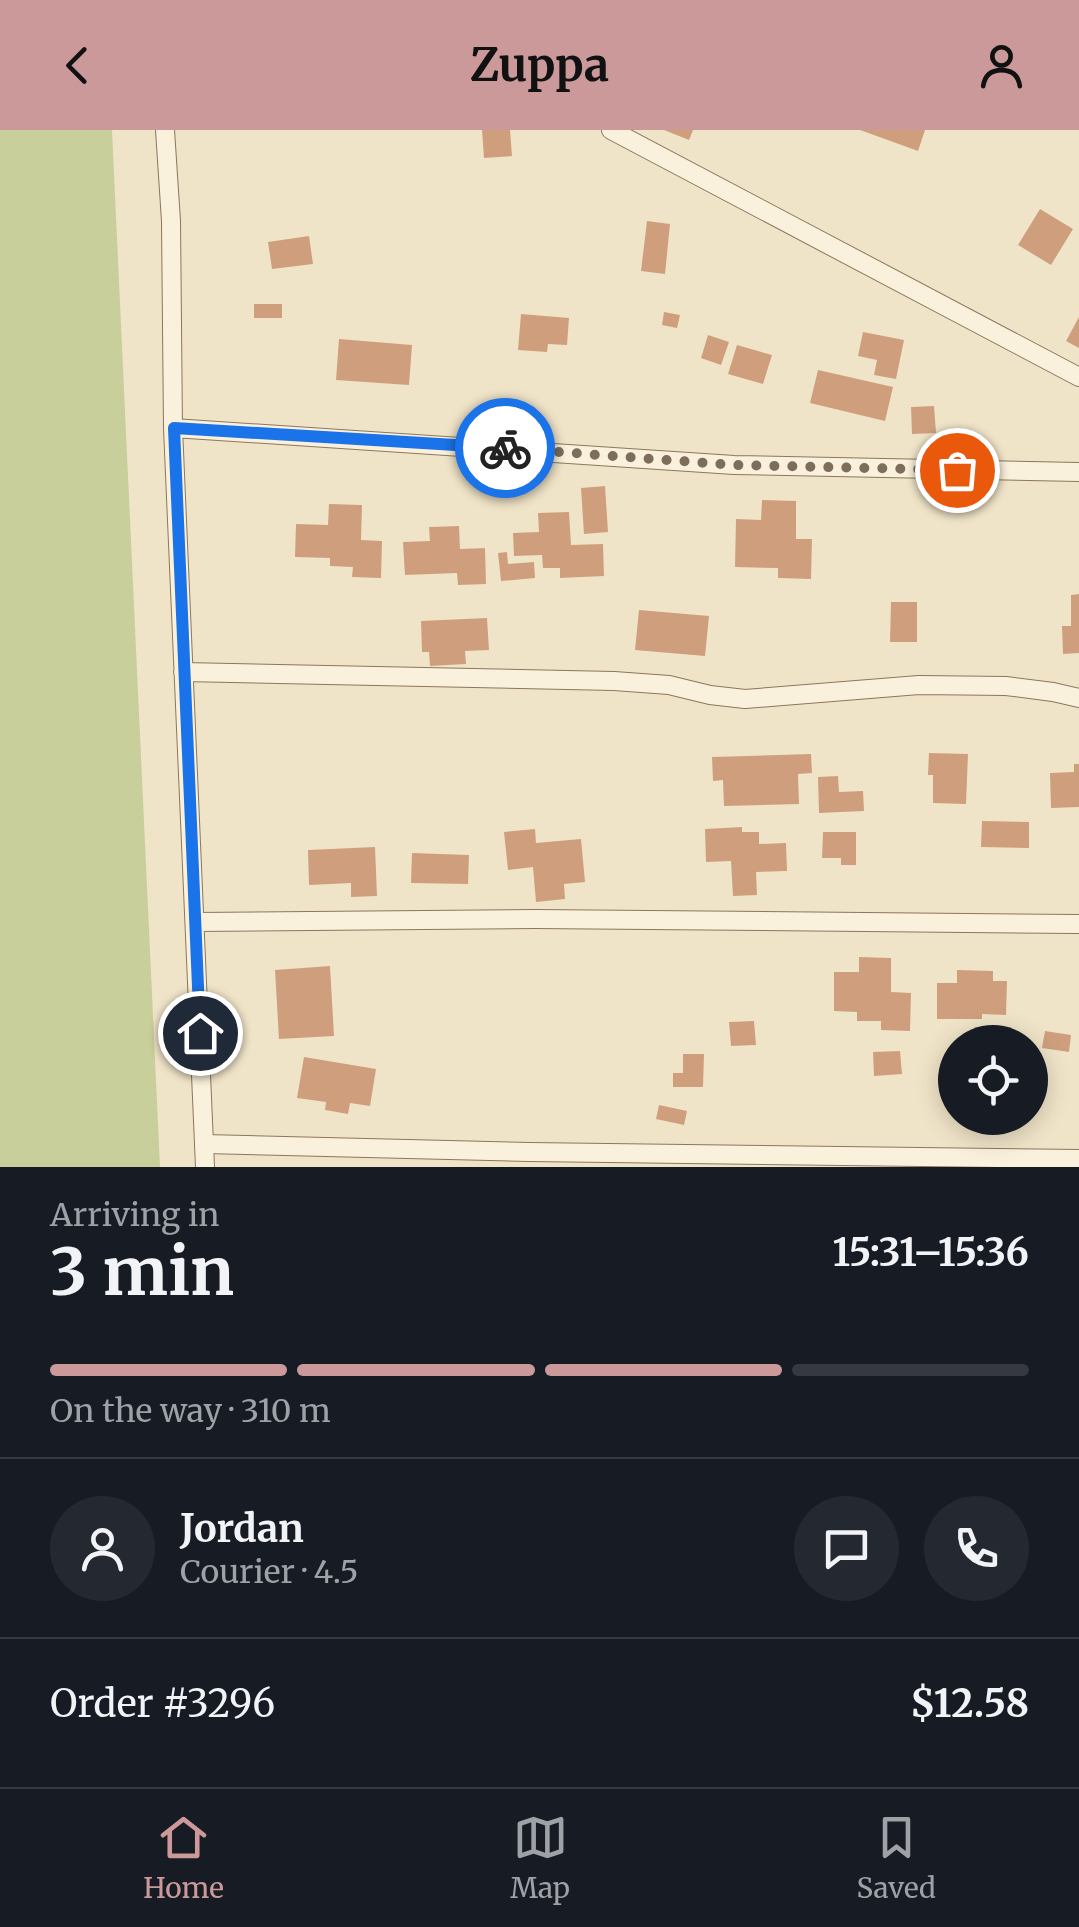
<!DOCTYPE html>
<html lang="en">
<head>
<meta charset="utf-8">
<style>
	:root { --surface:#171b24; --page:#242831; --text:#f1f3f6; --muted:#9ea1a6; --line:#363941; --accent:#cc999b }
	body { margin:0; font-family:Merriweather,serif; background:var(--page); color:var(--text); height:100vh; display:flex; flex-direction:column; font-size:38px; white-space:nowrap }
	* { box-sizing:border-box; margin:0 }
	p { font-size:32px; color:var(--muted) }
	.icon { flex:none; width:55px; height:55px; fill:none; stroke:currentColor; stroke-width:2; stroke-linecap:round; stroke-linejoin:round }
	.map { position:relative; height:1037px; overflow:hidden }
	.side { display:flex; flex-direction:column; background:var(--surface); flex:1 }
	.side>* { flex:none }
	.buttons { position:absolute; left:938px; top:895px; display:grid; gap:20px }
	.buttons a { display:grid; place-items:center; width:110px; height:110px; border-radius:50%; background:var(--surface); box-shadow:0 5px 25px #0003; font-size:50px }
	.pin { position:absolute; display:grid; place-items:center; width:85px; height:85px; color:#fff; margin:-42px; border:5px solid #fff; border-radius:50%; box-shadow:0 2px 10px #0007 }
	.courier { position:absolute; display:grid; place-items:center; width:100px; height:100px; margin:-50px; border:8px solid #1a73e8; border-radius:50%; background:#fff; color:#222; box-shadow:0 2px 12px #0007 }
	.headline em { font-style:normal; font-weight:700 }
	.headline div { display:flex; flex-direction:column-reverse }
	.headline { display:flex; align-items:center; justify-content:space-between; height:170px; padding:0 50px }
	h1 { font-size:65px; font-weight:700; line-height:75px }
	.bar { display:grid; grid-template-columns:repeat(4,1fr); gap:15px 10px; align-content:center; height:120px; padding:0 50px }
	.bar i { height:12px; border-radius:8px; background:var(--line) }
	.bar .on { background:var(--accent) }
	.bar p { grid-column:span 4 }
	.line { display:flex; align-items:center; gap:25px; padding:0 50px; border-top:2px solid var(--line) }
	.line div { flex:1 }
	.round { display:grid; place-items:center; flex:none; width:105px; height:105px; border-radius:52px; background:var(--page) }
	header { display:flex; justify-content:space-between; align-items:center; height:130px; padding:0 50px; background:var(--accent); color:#111; font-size:45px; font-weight:700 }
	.tab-bar { display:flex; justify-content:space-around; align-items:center; height:140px; border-top:2px solid var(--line); background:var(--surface); font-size:28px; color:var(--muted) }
	.tab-bar a { display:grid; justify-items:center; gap:5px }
	.tab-bar .on { color:var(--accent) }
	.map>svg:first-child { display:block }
	.green { fill:#c9cf9b }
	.building { fill:#cf9f7d }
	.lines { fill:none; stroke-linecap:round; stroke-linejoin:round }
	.minor-casing { stroke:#8d765c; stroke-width:20 }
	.minor { stroke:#faf1dc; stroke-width:18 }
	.done { stroke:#7c6e5b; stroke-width:10; stroke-dasharray:0 18 }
	.route { stroke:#1a73e8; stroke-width:12 }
</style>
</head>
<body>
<header><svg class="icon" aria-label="back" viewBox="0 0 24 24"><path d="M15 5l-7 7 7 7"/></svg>Zuppa<svg class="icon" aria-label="person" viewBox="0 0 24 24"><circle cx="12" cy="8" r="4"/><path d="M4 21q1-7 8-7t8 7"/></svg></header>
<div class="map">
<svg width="1079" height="1037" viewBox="0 0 1079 1037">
	<rect width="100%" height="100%" fill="#f0e4c8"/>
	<path class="green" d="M0,0H112L160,1037H0Z"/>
	<path class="building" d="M482,0H510L512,26L484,28Z
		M664,0H693L689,10Z
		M860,0H925L918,21Z
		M1040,79L1073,99L1051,135L1018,115Z
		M647,91L670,94L665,144L641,141Z
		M309,106L313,134L272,139L268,112Z
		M254,174H282V188H254Z
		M664,182L680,185L677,198L662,195Z
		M521,184L569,188L567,215L548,214L547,222L518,220Z
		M1079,187V218L1066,211Z
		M863,202L904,210L896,249L874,245L877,230L858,226Z
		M708,205L729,212L721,235L701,228Z
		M339,209L412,215L409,255L336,250Z
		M737,215L772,225L763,254L728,244Z
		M818,240L893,257L885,291L810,273Z
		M934,276L936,303L912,304L911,277Z
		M605,356L608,402L584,404L581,358Z
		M762,370L796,371V409H812L811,449L778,448V438L735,437L736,389L761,390Z
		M329,374L362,375L361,410L382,411L381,448L352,447L353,437L330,436V428L295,427L296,394L328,395Z
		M569,382L571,415L603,414L604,446L560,448V438H543L542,425L514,426L513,403L539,402L538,383Z
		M459,396L460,419L485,418L486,454L458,455L457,443L405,445L403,412L430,411L429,397Z
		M507,422L508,434L534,432L535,448L501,451L498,423Z
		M1079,464V523L1063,524L1062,496H1071V465Z
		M891,472H917V512H890Z
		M639,480L709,486L705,526L635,520Z
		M487,488L489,520L465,521L466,534L430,536L429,522H422L421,491Z
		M929,623L968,624L966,674L933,673V645H928Z
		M811,624L812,643L798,644L799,674L724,676L723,650L713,651L712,627Z
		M1074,634H1079V677L1051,678L1050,643L1074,642Z
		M838,646L839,662L863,661L864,681L819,683L818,647Z
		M982,691L1029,692V718L981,717Z
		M742,697V702H759V714L786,713L787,741L756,742L757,765L733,766L731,731L706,732L705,699Z
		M535,699L536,713L581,709L585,752L564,754L565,769L536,772L533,737L508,740L504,702Z
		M823,702H856V735H841V728H822Z
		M375,717L377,766L351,767V753L309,755L308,720Z
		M412,723L469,725L468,754L411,753Z
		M859,827L891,828V862L911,863L910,901L881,900V891H857V882L834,881V842H859Z
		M330,836L334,906L279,909L275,840Z
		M957,840L993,841V851H1007L1006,885L982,884V889H937V853H957Z
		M754,891L756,915L731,916L729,892Z
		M1045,901L1071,905L1069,922L1042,918Z
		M900,921L902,944L874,946L873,922Z
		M683,924H704L703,957H673V943H683Z
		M304,927L376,939L370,976L350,973L348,984L325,980L326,972L297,968Z
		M659,975L687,981L684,995L656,989Z"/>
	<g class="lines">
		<defs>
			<path id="minor" d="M165,0L171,91L173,298L205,1037
				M611,0L1079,247
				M173,298L734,335L1079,342
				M183,542L614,551L669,555L710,565L745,569L919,555L1006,556L1053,562L1079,568
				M195,792L535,789L1079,794
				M205,1014L529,1022L1079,1029"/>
		</defs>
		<use href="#minor" class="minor-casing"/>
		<use href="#minor" class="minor"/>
	</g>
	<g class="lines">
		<path class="done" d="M505,318L734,335L957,340"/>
		<path class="route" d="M200,903L174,298L505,318"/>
	</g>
</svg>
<div class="buttons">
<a><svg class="icon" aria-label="locate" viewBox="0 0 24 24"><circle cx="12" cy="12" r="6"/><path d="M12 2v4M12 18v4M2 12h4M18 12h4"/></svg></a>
</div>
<div class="pin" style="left:957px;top:340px;background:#ea580c"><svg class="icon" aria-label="bag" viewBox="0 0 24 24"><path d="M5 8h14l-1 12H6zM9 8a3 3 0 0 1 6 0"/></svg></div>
<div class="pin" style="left:200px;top:903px;background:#1f2937"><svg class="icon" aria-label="home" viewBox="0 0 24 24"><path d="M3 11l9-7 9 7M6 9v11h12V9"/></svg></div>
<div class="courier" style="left:505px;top:318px"><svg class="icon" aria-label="bike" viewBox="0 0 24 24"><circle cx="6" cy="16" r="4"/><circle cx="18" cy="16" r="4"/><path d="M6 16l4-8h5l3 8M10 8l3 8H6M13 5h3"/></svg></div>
</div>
<section class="side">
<div class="headline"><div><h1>3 min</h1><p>Arriving in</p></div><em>15:31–15:36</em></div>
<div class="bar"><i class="on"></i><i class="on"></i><i class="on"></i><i></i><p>On the way · 310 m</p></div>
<div class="line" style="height:180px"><a class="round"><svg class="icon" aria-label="person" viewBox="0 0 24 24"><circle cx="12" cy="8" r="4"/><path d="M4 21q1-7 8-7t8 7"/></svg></a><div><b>Jordan</b><p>Courier · 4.5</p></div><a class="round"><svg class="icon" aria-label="chat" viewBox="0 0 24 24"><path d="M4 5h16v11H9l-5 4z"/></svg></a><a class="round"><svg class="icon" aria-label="phone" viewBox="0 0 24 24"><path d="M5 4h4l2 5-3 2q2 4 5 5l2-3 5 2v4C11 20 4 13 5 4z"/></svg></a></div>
<div class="line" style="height:130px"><div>Order #3296</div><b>$12.58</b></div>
</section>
<nav class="tab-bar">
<a class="on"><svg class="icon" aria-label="home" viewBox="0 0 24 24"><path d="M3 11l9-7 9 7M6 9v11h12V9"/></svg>Home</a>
<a><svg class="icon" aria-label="map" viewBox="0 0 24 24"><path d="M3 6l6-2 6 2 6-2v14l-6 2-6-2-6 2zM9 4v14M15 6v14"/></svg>Map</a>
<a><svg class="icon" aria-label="saved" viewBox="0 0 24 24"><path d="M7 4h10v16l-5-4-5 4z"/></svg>Saved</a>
</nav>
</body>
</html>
